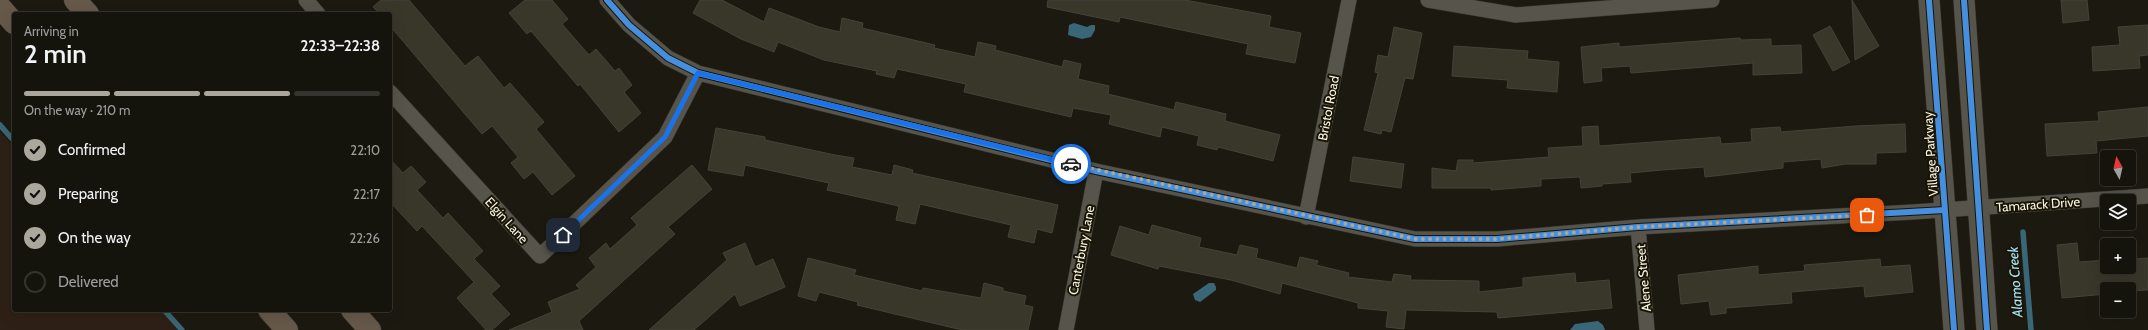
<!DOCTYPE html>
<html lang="en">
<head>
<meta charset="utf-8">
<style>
	:root { --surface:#15140c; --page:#22211a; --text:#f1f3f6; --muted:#9d9e9d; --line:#34332d; --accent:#aaa79c }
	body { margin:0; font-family:Cabin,sans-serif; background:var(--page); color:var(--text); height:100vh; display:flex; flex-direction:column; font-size:15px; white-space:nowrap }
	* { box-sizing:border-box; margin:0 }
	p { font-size:13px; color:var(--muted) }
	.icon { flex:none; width:22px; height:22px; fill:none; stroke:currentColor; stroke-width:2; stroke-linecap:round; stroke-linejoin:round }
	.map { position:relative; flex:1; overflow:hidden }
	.side { position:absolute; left:12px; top:12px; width:380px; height:300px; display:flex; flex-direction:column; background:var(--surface); border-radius:4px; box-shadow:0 4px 16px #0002,0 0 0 1px var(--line) }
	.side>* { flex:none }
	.needle { width:26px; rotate:352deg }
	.controls { position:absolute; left:2100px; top:150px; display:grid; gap:8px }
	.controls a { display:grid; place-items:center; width:36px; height:36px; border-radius:4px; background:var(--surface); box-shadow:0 4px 16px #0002,0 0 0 1px var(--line); font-size:20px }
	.pin { position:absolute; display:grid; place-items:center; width:34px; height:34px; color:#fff; margin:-17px; border-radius:8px; box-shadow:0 2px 6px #0006 }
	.courier { position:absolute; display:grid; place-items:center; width:40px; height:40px; margin:-20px; border:3px solid #1a73e8; border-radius:50%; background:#fff; color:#222; box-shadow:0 1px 5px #0007 }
	.summary em { font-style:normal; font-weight:600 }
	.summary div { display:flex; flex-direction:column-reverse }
	.summary { display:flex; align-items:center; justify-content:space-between; height:68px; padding:0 12px }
	h1 { font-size:26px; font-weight:600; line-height:30px }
	.bar { display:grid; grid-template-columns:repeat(4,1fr); gap:6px 4px; align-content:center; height:48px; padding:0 12px }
	.bar i { height:5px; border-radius:3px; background:var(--line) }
	.bar .active { background:var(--accent) }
	.bar p { grid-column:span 4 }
	ol { padding:0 12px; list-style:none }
	li { display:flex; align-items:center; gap:12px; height:44px }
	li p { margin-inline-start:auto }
	li .icon { padding:4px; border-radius:50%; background:var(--accent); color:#111; stroke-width:4 }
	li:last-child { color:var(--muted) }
	li i { width:22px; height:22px; border:2px solid var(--line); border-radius:50% }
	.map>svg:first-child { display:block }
	.education { fill:#2e2016 }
	.water { fill:#3a6777 }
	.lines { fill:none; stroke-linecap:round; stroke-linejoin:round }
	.stream { stroke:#3a6777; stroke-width:5.5 }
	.building { fill:#39372a; stroke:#44423a }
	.street-casing { stroke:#36332d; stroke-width:16 }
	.secondary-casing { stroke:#36332d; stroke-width:22 }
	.highway-casing { stroke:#36332d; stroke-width:23 }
	.street { stroke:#56544b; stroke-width:15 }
	.secondary { stroke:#56544b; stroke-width:21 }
	.highway { stroke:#66594a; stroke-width:22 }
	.cycleway-casing { stroke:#191403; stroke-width:8 }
	.cycleway { stroke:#468fdf; stroke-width:6 }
	.done { stroke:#aaa79c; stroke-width:4; stroke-dasharray:0 7.2 }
	.route { stroke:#1a73e8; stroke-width:5 }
	.labels { text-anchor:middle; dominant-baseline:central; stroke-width:4; stroke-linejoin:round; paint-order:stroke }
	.street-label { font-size:13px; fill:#f6f3e7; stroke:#191403 }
	.water-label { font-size:14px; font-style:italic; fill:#a6e7fe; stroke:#191403 }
</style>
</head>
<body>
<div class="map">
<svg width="2148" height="330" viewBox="0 0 2148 330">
	<rect width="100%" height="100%" fill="#1c1a10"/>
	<path class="education" d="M0,131L14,147V310H161L179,330H0Z"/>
	<path class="water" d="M1074,23L1087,27L1091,25H1095V30L1091,37L1082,39L1068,35L1069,25Z
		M1209,283H1214L1216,287V290L1200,302L1195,300L1193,294Z
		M1598,321L1603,325L1605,330H1570L1575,324Z"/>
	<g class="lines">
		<path class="stream" d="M0,125L14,141
			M2023,232L2031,330
			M164,310L182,330"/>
	</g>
	<path class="building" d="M381,0H409L465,66L478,56L504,88L510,83L544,122L536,129L575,176L552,195L533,172L524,179L511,163L518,157L492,126L482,134L390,26V14H380L373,7Z
		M525,0H552L568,19L562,24L589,55L596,49L615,71L619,68L632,85L624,92L641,113L619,132L580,84L578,86L531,31L527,34L509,13Z
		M700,0H722L764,22L769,8L819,27L840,32L842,18L863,23L862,28L935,45L934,48L975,57L978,42L996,46L995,50L1062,67L1064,60L1081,64L1078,79L1109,86L1108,94L1174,110L1176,102L1226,114L1225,121L1280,135L1273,161L1218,147L1217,150L1197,145L1199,136L1162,127L1160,137L1109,124L1111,115L1073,108L1071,117L964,92L966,84L897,69L894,78L876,74L877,71L824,60L778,42L774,52L741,39L693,13Z
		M1048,0H1185L1271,16L1269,27L1301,33L1295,63L1246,54L1248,44L1120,17L1119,22L1047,7Z
		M1852,0L1879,46L1855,60Z
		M2061,0H2087L2089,20L2063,23Z
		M2148,25V55L2139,56L2140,68L2093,71L2092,47L2120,45L2118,27Z
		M1830,26L1850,62L1833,71L1813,35Z
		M1394,27L1422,33L1413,79L1405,78L1391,132L1382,130L1381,134L1364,130L1378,73L1375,72L1378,55L1388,57Z
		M1740,38L1741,40L1771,39V46L1801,45L1802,73L1753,75V63L1631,73L1630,66L1601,68L1602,81L1584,83L1581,47L1619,43V47Z
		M1454,46L1528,51L1527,59L1559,62L1557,92L1507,88L1508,80L1452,76Z
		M2148,107V136L2096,141L2097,153L2047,156L2045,124L2099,121L2098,112Z
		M1905,124L1906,152L1876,153V164H1845L1822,168L1821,159L1783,162V168L1705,177L1704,167L1662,170L1630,173L1631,182L1602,184V186L1581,188L1580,177L1541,179V186L1491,190V188H1432V168L1456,171L1458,160H1473V163L1549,157L1548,148L1583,146L1582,127L1598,126L1599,146L1720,137L1721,144L1752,142L1751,129L1780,127L1781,132L1856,126Z
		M716,128L765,137V140L835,155L854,158L852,167L892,175L894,165L913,170L912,173L1058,205L1052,233L1037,229L1034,243L1008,237L1011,225L920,204L915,224L896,220L899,206L827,190L829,183L745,165L743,176L708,170Z
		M1353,157L1404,164L1401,188L1350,181Z
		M390,159L403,173L411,166L426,182L417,190L443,218L448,213L483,251L474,259L500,286L491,294L510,314L492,330H486L457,298L474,282L422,226L417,231L390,202Z
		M692,165L712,189L668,227L675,234L579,321L583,330H509L552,312L548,302L580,289L576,285L596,267L589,258L606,243L610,249L637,225L631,218Z
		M1152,225L1201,238L1199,247L1237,255L1240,245L1258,249L1256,258L1297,268L1300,257L1318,261L1316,265L1349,273L1348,277L1392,282L1394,274L1411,276L1410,280L1479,281V292L1523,287V278L1575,273L1576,283L1609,280L1612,308L1498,318L1497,312L1406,310L1404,329L1386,327L1388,311L1358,308V303L1282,283L1280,294L1231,280L1159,266L1158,269L1111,255L1120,226L1149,235Z
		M2133,237L2134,259L2148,258V290L2129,291V289H2107V294L2062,298L2057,245L2077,243L2079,262L2107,260V267H2129V245H2111L2110,239Z
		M745,243L755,267L773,259L785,287L740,306L735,294L694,330H649L727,260L723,253Z
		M808,258L856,270L854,275L922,291L923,288L981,298L984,283L1003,288V291L1026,296L1024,305L1033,307L1028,330H962L857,305L858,302L819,292L816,301L798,296Z
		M1880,259L1881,267L1910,265L1913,292L1865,297L1864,286L1791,292L1792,303L1726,308V313L1711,315L1709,301L1681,304L1678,275L1758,266V275L1805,271L1804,265Z"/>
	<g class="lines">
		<defs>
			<path id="street" d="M306,0L318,14
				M607,0L629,25L668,58L698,73L1096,171L1415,239H1497L1638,227L1913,212L2148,196
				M1428,0L1516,15L1712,0
				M390,92L540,256L665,137L698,73
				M1306,217L1349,0
				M1638,227L1647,330
				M1066,330L1096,171"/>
			<path id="secondary" d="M1929,0L1954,330
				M1964,0L1987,330"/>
			<path id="highway" d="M75,0L88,14
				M0,7L14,23
				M269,310L287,330
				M352,310L370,330"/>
		</defs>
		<use href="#street" class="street-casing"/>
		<use href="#secondary" class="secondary-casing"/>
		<use href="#highway" class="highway-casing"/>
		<use href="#street" class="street"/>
		<use href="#secondary" class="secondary"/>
		<use href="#highway" class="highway"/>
		<defs>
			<path id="cycleway" d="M607,0L629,25L668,58L698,73L1096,171L1415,239H1497L1638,227L1945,210
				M1929,0L1954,330
				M1964,0L1987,330"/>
		</defs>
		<use href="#cycleway" class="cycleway-casing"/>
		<use href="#cycleway" class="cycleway"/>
	</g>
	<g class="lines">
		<path class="done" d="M1071,164L1415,239H1497L1638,227L1867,215"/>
		<path class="route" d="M563,235L665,137L698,73L1071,164"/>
	</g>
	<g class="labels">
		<g class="street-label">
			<text transform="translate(1328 108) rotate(-79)">Bristol Road</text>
			<text transform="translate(1930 154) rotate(-94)">Village Parkway</text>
			<text transform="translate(2038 204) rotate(-4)">Tamarack Drive</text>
			<text transform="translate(507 220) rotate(48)">Elgin Lane</text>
			<text transform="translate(1081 250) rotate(-79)">Canterbury Lane</text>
			<text transform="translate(1643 278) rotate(-95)">Alene Street</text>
		</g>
		<g class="water-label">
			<text transform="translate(2015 282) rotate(-94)">Alamo Creek</text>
		</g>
	</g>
</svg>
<div class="controls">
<a><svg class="needle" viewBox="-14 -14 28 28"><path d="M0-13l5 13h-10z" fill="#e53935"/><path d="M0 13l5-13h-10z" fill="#9d9e9d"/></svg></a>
<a><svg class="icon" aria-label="layers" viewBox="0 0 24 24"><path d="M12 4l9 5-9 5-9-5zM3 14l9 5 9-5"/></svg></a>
<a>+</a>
<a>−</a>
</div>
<div class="pin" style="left:1867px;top:215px;background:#ea580c"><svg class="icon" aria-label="bag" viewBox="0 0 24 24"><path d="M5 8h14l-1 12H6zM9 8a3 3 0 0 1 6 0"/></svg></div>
<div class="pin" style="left:563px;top:235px;background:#1f2937"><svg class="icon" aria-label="home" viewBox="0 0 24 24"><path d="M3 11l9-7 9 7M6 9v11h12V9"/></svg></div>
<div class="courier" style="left:1071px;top:164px"><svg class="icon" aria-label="car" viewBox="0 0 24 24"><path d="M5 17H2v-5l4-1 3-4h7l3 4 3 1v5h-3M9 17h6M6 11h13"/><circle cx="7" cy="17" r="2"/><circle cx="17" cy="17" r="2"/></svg></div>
<section class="side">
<div class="summary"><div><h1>2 min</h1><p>Arriving in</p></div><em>22:33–22:38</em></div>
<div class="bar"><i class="active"></i><i class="active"></i><i class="active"></i><i></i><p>On the way · 210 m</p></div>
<ol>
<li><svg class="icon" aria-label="check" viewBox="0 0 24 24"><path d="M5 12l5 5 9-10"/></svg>Confirmed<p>22:10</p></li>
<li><svg class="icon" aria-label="check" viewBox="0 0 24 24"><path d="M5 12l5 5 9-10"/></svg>Preparing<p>22:17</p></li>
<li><svg class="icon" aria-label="check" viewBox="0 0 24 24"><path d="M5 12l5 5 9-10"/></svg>On the way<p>22:26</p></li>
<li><i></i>Delivered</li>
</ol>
</section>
</div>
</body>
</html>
